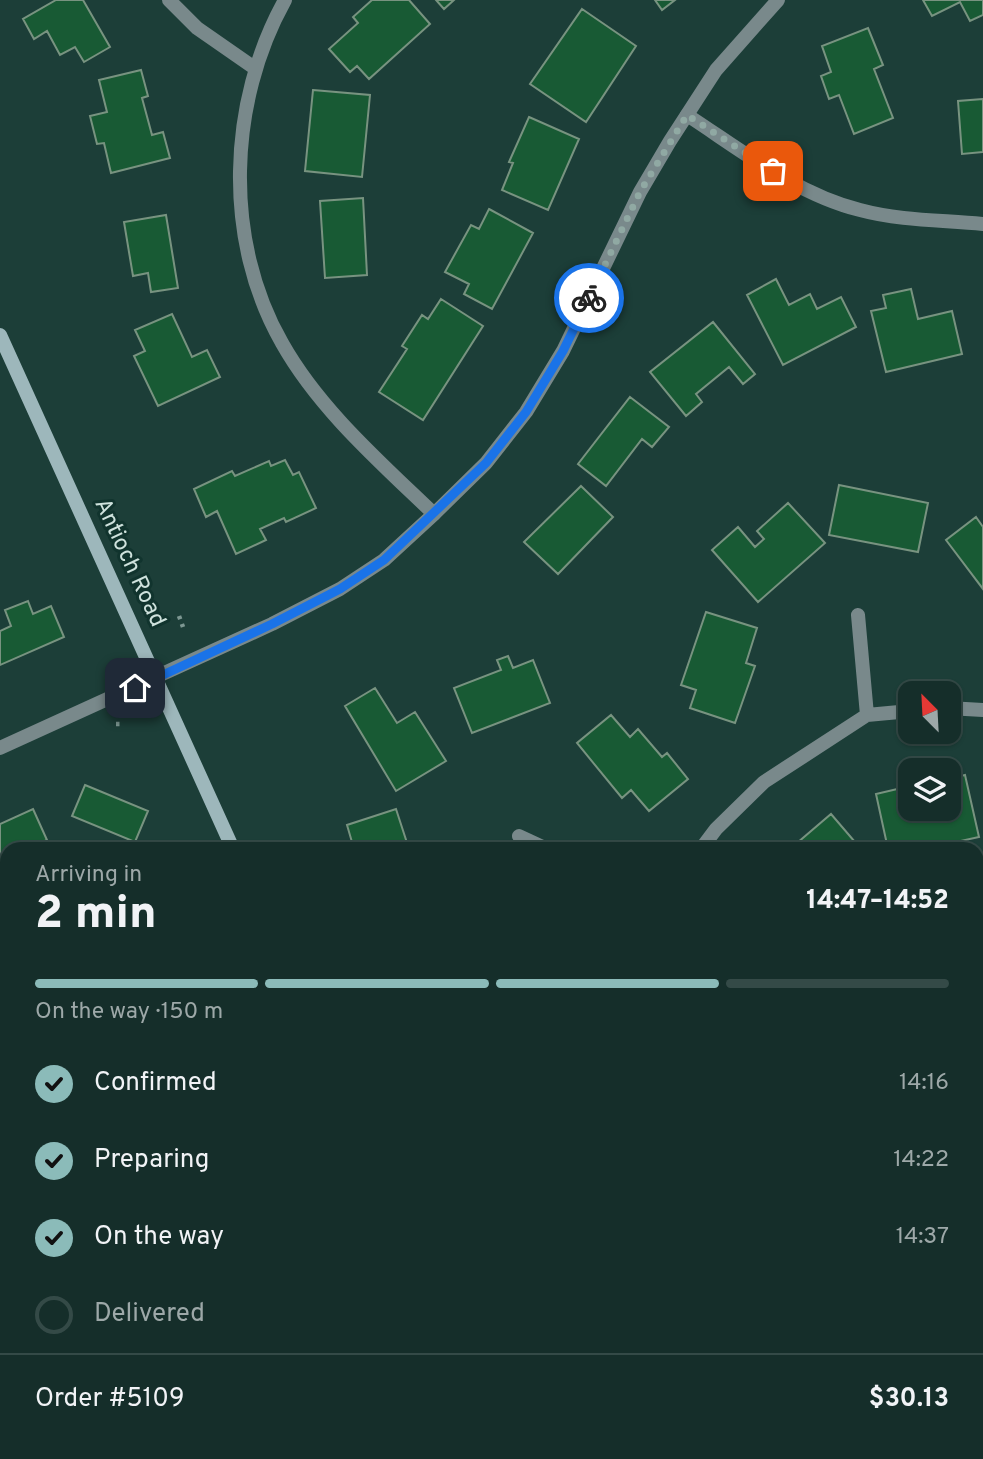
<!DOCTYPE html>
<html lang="en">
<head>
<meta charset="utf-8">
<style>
	:root { --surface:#152e2a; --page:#1e3632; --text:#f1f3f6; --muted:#9da8a8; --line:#344a47; --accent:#8bbbb9 }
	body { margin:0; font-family:Overpass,sans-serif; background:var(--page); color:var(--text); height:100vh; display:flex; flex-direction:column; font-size:26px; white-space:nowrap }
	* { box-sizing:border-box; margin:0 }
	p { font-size:23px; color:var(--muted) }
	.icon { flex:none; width:38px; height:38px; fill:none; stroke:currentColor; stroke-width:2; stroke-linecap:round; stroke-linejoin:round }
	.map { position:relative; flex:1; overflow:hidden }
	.details { position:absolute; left:0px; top:842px; width:984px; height:618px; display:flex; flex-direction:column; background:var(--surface); border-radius:21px 21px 0 0; box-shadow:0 2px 5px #0004,0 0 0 2px var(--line) }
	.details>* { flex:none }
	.needle { width:46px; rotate:336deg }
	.fabs { position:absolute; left:898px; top:681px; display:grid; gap:14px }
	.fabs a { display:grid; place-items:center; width:63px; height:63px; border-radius:14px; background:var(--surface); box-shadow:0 2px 5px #0004,0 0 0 2px var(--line); font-size:35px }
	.pin { position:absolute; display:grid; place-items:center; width:60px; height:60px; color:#fff; margin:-30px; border-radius:14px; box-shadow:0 4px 10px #0006 }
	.courier { position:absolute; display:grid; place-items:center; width:70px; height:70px; margin:-35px; border:5px solid #1a73e8; border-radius:50%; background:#fff; color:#222; box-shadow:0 2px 9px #0007 }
	.overview em { font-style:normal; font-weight:800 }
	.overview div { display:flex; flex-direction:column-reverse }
	.overview { display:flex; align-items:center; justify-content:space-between; height:119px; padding:0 35px }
	h1 { font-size:46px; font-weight:800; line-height:52px }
	.bar { display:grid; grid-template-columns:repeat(4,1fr); gap:10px 7px; align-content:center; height:84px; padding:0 35px }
	.bar i { height:9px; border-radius:5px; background:var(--line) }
	.bar .selected { background:var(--accent) }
	.bar p { grid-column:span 4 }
	.line { display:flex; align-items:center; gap:18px; padding:0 35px; border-top:2px solid var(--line) }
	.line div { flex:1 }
	ol { padding:0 35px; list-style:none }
	li { display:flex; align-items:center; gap:21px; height:77px }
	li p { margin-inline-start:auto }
	li .icon { padding:7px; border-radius:50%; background:var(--accent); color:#111; stroke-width:4 }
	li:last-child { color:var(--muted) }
	li i { width:38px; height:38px; border:4px solid var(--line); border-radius:50% }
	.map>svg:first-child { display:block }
	.building { fill:#185a34; stroke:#789380; stroke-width:2 }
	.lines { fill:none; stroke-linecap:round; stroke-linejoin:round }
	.path { stroke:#7d9792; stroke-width:4.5; stroke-dasharray:3.5 5; stroke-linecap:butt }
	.minor { stroke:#79898b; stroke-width:14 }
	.tertiary { stroke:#79898b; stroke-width:14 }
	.secondary { stroke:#9db7bb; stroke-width:14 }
	.done { stroke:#90a9a3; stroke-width:7; stroke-dasharray:0 12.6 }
	.route { stroke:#1a73e8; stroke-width:9 }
	.labels { text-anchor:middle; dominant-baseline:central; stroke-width:6; stroke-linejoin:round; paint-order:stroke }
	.street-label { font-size:23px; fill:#cfe2dd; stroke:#11342e }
</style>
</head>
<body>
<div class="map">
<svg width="983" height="1459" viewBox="0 0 983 1459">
	<rect width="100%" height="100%" fill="#1c3e38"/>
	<path class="building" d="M56,0H83L110,47L84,62L75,47L60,55L47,31L34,39L23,19Z
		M372,0H409L430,24L369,79L357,66L350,72L329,49L358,23L353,17Z
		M436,0H454L444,9Z
		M655,0H675L662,10Z
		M923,0H983V15L970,21L960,2L932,16Z
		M582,9L636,46L586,122L530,84Z
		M868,28L883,65L874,69L893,118L854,134L839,95L829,99L821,76L831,72L822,46Z
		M141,70L148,96L142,98L152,135L163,132L170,158L111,173L104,143L97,144L90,116L107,112L99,80Z
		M313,90L370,95L362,177L305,171Z
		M983,99V152L962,154L958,101Z
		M529,117L579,139L548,210L502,190L513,163L509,162Z
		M363,198L367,275L325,278L320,201Z
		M489,209L533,233L492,309L464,294L469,284L445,272L471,225L479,229Z
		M166,215L178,288L151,292L148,273L133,276L124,222Z
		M776,279L789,305L810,294L817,309L841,297L856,327L783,365L747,295Z
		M911,289L918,319L952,311L962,354L886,372L871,311L886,308L883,295Z
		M441,299L483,326L423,420L379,392L407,349L402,346L422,315L428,319Z
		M172,314L192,357L207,350L220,377L158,406L134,356L145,351L135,330Z
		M713,322L755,374L743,384L729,367L696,394L702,402L686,416L650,372Z
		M630,397L669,427L652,447L642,439L606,486L578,464Z
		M285,460L293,475L299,472L316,508L286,522L284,518L260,529L266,540L236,554L217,511L206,517L194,489L232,471L235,476L269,461L271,466Z
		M839,485L928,503L918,552L829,535Z
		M581,486L613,517L558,574L524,542Z
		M788,503L825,543L758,602L712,550L738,527L755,547L764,539L757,531Z
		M976,517L983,527V589L946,540Z
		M28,601L33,614L51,606L64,637L0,665V631L11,626L5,610Z
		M706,612L757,628L746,663L755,666L735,723L690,708L696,690L681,685Z
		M508,656L513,668L533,660L550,703L472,733L454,688L501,670L497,660Z
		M375,688L397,723L415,712L446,761L396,791L345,706Z
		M611,715L630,737L638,729L662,757L667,753L688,779L649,811L631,790L622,798L577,743Z
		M965,775L979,837L924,849H888L876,794L910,786V808H948V779Z
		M85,785L148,811L135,842L72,816Z
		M33,809L47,840L27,849H7V858L0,861V824Z
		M396,809L409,849H354L347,825Z
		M831,814L861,849H790Z
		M976,1385L983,1388V1427L979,1437L976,1436Z
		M164,1452H200L202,1456L196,1459H167Z
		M369,1452H405L408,1459H372Z
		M702,1452H738L742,1459H701L698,1455Z"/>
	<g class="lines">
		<path class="path" d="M179,616L183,627
			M116,724H124"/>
		<path class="minor" d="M169,0L197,28L256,69
			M285,0C228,102 223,240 282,343C319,409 380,462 434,514
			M687,115C741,150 796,194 860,210C901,221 942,220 983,224
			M858,615L867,715
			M948,708L983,710
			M519,836L547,849
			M701,849L716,829L764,782L867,715L910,711
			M0,1361L7,1366
			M82,1452L86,1459
			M846,1452L857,1459"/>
		<path class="tertiary" d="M0,748L272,624L340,589L384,560L434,514L486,463L526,412L563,351L640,192L670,141L716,70L778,0"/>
		<path class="secondary" d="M0,335L233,849
			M501,1452L504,1459"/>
	</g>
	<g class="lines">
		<path class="done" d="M589,298L640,192L687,115L773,171"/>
		<path class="route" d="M135,688L272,624L340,589L384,560L486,463L526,412L563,351L589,298"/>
	</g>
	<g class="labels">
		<g class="street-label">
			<text transform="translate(129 563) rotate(65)">Antioch Road</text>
		</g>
	</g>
</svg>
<div class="fabs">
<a><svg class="needle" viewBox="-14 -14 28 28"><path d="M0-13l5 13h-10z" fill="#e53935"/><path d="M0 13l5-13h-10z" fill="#9da8a8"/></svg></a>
<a><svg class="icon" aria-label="layers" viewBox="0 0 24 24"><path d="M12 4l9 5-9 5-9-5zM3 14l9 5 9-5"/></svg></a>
</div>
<div class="pin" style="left:773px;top:171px;background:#ea580c"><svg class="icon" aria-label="bag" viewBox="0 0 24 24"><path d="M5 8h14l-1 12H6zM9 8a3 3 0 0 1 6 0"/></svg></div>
<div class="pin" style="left:135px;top:688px;background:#1f2937"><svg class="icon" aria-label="home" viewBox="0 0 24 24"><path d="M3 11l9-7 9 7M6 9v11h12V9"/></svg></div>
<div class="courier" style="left:589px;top:298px"><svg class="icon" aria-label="bike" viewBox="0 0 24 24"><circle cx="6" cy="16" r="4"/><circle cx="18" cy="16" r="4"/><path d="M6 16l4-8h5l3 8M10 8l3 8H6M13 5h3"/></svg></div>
<section class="details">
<div class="overview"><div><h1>2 min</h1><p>Arriving in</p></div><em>14:47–14:52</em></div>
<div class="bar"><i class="selected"></i><i class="selected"></i><i class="selected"></i><i></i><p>On the way · 150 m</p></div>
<ol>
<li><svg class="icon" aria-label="check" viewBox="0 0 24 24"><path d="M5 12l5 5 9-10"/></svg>Confirmed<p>14:16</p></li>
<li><svg class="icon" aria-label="check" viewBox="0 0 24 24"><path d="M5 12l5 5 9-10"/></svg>Preparing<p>14:22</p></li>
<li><svg class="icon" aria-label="check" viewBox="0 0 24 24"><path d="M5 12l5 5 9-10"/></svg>On the way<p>14:37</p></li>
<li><i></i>Delivered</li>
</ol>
<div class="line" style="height:91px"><div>Order #5109</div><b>$30.13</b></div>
</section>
</div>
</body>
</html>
